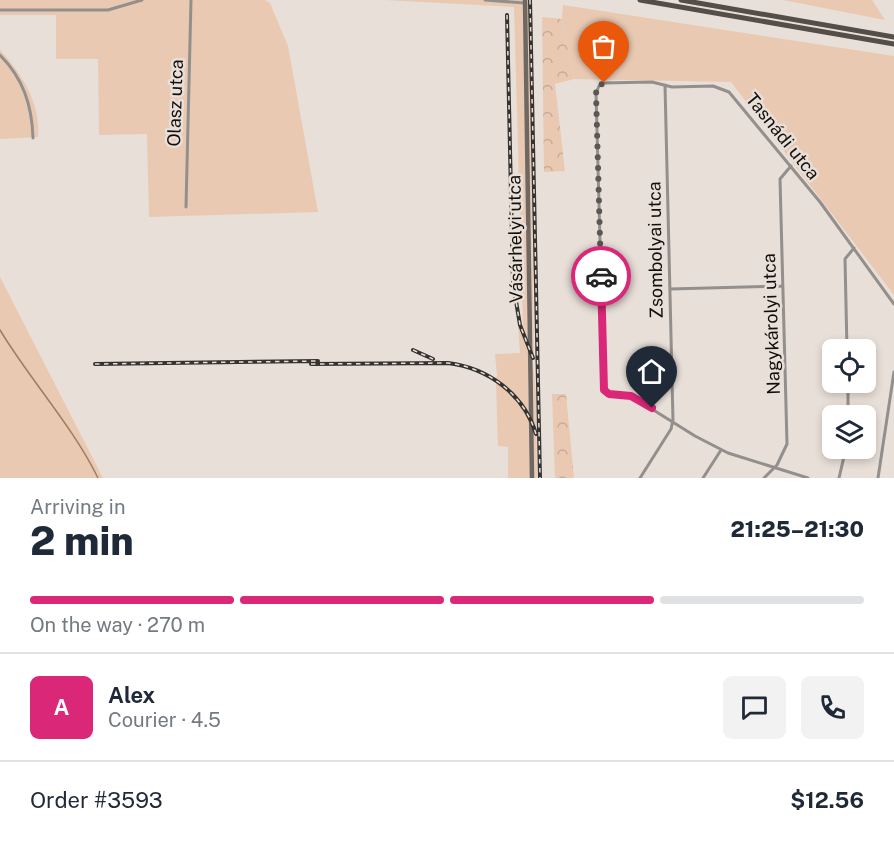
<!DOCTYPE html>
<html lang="en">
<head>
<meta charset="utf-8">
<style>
	:root { --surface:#fff; --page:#f2f2f3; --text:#1f2937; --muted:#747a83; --line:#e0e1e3; --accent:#db2777 }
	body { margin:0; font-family:"Public Sans",sans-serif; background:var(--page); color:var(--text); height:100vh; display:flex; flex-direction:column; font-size:22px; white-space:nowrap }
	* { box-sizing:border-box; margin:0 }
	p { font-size:20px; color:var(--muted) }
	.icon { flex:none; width:33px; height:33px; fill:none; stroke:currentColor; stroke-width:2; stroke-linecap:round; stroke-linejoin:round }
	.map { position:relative; height:478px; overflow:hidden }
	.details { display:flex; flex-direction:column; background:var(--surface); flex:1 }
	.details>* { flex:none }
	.controls { position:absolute; left:822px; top:339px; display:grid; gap:12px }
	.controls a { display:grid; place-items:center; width:54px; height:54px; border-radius:9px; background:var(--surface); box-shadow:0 3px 9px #0003; font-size:30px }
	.pin { position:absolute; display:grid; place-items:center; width:51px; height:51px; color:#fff; margin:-62px -26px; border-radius:50% 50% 50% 0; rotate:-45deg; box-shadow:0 0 6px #0007 }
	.pin .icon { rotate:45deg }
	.courier { position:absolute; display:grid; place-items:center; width:60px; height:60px; margin:-30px; border:4px solid #db2777; border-radius:50%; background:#fff; color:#222; box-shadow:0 2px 8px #0007 }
	.overview em { font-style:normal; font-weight:800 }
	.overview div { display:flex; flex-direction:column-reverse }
	.overview { display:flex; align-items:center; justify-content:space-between; height:102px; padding:0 30px }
	h1 { font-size:39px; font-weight:800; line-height:45px }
	.bar { display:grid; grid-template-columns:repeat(4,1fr); gap:9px 6px; align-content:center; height:72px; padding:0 30px }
	.bar i { height:8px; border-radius:4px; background:var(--line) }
	.bar .current { background:var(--accent) }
	.bar p { grid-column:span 4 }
	.line { display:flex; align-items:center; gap:15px; padding:0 30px; border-top:2px solid var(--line) }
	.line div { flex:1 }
	.round { display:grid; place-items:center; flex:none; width:63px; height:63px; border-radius:9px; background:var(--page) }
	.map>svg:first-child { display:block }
	.grass { fill:#e9c9b2 }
	.forest { fill:url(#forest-crowns) }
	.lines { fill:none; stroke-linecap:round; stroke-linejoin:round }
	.stream { stroke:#9e7c63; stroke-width:1.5 }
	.street { stroke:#938f8c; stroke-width:3 }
	.secondary { stroke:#6e6864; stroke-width:4.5 }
	.primary { stroke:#544d48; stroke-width:5 }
	.rail-casing { stroke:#36322f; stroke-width:4 }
	.rail { stroke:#e8dfd8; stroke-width:1.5; stroke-dasharray:4.5; stroke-linecap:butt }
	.done { stroke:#5c5753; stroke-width:6; stroke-dasharray:0 10.8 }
	.route { stroke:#db2777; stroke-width:8 }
	.labels { text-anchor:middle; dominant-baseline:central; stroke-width:5; stroke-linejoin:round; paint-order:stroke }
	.street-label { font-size:18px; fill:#110e0c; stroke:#e8dfd8 }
</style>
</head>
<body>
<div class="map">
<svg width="894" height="478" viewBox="0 0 894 478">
	<defs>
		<pattern id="forest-crowns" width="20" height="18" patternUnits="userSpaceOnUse" patternTransform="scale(1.5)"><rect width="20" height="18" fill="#e9c9b2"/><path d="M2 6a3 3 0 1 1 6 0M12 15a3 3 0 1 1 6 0" fill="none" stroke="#c7ab98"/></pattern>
	</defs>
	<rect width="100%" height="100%" fill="#e8dfd8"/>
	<path class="grass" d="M0,0H265L270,3L288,46L318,212L149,217L147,134L99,135L98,59H56V15H0Z
		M385,0H529L534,356L523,325L514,7Z
		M782,0H872L885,20L783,0Z
		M563,5L894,56V295L731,82L574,79L562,19Z
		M0,50C22,74 41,103 38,137L0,139Z
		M0,277L103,478H0Z
		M518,326L533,365L536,394L537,478H508V447L498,446L496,383L493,381L497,376L495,354L520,353Z"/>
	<path class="forest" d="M542,17L562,19L574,79L555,84L565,171L544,172Z
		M552,394H566L574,478H555Z"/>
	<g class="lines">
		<path class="stream" d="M0,330C30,380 72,425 98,478"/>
		<path class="street" d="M485,0L525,3
			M0,10H108L142,0
			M0,55C23,78 32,105 33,138
			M186,207L191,0
			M670,289L783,286
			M847,350L845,259L854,248
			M848,382V416
			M640,478L671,429L673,420L665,85
			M703,478L721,450
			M764,478L777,465L787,444L780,179L791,166
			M808,478L728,453L695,436L631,396L609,394L604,390L596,93L599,86L604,83L652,82L672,87L713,86L729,92L820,202L894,304
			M839,478L846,448
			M878,478L894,372"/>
		<path class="secondary" d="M525,0L532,478"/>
		<path class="primary" d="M640,0L894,44
			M681,0L894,37"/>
		<defs>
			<path id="rail" d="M530,0L540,478
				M507,15L513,283L520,325L533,358
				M413,350L433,359
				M95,364L318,361
				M311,364L448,363C488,368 524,394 536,434"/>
		</defs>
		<use href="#rail" class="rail-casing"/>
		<use href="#rail" class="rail"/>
	</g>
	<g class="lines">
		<path class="done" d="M601,276L596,93L598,86L604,83"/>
		<path class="route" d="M601,276L604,390L609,394L631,396L652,408"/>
	</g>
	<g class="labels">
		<g class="street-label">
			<text transform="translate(175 103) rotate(-88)">Olasz utca</text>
			<text transform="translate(783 136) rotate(51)">Tasnádi utca</text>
			<text transform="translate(515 239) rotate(-91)">Vásárhelyi utca</text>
			<text transform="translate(655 250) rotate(-91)">Zsombolyai utca</text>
			<text transform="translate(771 324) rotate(-92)">Nagykárolyi utca</text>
		</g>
	</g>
</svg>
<div class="controls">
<a><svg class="icon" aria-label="locate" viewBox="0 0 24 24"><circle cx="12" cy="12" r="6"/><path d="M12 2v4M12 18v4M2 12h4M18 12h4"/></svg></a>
<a><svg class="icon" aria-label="layers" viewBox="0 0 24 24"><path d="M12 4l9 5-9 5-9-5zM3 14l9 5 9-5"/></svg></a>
</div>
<div class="pin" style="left:604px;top:83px;background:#ea580c"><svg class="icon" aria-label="bag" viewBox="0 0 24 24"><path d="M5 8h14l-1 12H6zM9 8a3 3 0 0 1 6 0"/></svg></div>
<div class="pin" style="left:652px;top:408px;background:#1f2937"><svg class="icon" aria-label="home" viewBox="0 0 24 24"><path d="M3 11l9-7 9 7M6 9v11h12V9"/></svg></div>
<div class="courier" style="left:601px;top:276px"><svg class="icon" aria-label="car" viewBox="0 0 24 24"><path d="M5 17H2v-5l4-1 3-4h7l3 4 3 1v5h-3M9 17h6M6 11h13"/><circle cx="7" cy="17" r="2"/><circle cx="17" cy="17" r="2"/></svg></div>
</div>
<section class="details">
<div class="overview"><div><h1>2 min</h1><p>Arriving in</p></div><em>21:25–21:30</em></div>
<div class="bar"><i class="current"></i><i class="current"></i><i class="current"></i><i></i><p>On the way · 270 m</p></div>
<div class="line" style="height:108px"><b class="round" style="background:var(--accent);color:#fff">A</b><div><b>Alex</b><p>Courier · 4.5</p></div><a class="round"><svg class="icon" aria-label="chat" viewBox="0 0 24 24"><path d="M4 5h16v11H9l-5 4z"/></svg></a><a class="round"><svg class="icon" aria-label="phone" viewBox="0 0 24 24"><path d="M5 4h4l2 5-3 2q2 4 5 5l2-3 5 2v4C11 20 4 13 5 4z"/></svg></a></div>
<div class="line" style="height:78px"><div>Order #3593</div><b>$12.56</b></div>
</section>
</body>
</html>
